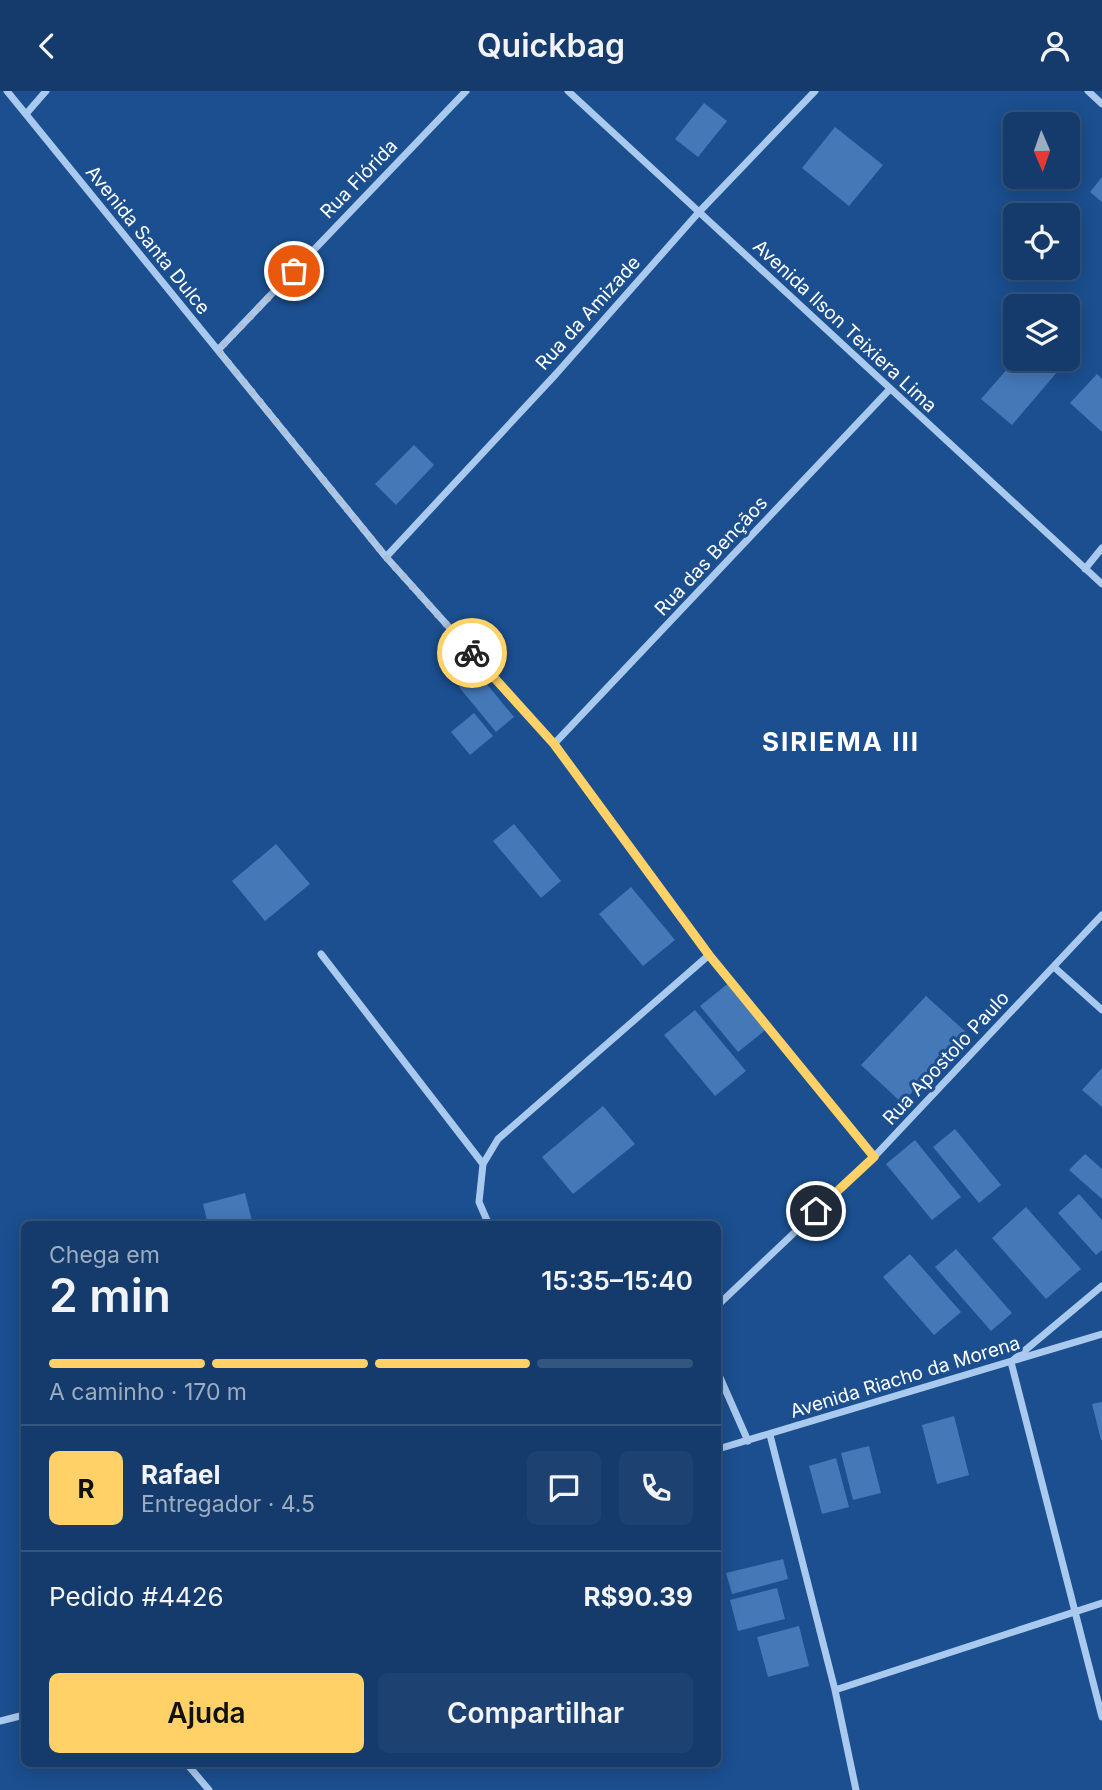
<!DOCTYPE html>
<html lang="pt">
<head>
<meta charset="utf-8">
<style>
	:root { --surface:#143b6b; --page:#1d4271; --text:#f1f3f6; --muted:#9dadc1; --line:#33557e; --accent:#ffd166 }
	body { margin:0; font-family:Inter,sans-serif; background:var(--page); color:var(--text); height:100vh; display:flex; flex-direction:column; font-size:26px; white-space:nowrap }
	* { box-sizing:border-box; margin:0 }
	p { font-size:23px; color:var(--muted) }
	.icon { flex:none; width:38px; height:38px; fill:none; stroke:currentColor; stroke-width:2; stroke-linecap:round; stroke-linejoin:round }
	.map { position:relative; flex:1; overflow:hidden }
	.drawer { position:absolute; left:21px; top:1130px; width:700px; height:546px; display:flex; flex-direction:column; background:var(--surface); border-radius:10px; box-shadow:0 4px 18px #0003,0 0 0 2px var(--line) }
	.drawer>* { flex:none }
	.needle { width:46px; rotate:178deg }
	.controls { position:absolute; left:1003px; top:21px; display:grid; gap:14px }
	.controls a { display:grid; place-items:center; width:77px; height:77px; border-radius:10px; background:var(--surface); box-shadow:0 4px 18px #0003,0 0 0 2px var(--line); font-size:35px }
	.pin { position:absolute; display:grid; place-items:center; width:60px; height:60px; color:#fff; margin:-30px; border:4px solid #fff; border-radius:50%; box-shadow:0 2px 7px #0007 }
	.courier { position:absolute; display:grid; place-items:center; width:70px; height:70px; margin:-35px; border:5px solid #ffd166; border-radius:50%; background:#fff; color:#222; box-shadow:0 2px 9px #0007 }
	.head em { font-style:normal; font-weight:600 }
	.head div { display:flex; flex-direction:column-reverse }
	.head { display:flex; align-items:center; justify-content:space-between; height:119px; padding:0 28px }
	h1 { font-size:46px; font-weight:600; line-height:52px }
	.bar { display:grid; grid-template-columns:repeat(4,1fr); gap:10px 7px; align-content:center; height:84px; padding:0 28px }
	.bar i { height:9px; border-radius:5px; background:var(--line) }
	.bar .on { background:var(--accent) }
	.bar p { grid-column:span 4 }
	.line { display:flex; align-items:center; gap:18px; padding:0 28px; border-top:2px solid var(--line) }
	.line div { flex:1 }
	.round { display:grid; place-items:center; flex:none; width:74px; height:74px; border-radius:10px; background:var(--page) }
	.primary-button { display:flex; gap:14px; margin-top:auto; padding:14px 28px }
	.primary-button a { flex:1; height:80px; border-radius:10px; background:var(--accent); color:#111; font-size:28px; font-weight:600; line-height:80px; text-align:center }
	.primary-button a+a { background:var(--page); color:var(--text) }
	header { display:flex; justify-content:space-between; align-items:center; height:91px; padding:0 28px; background:var(--surface); font-size:32px; font-weight:600 }
	.map>svg:first-child { display:block }
	.building { fill:#4478b7 }
	.lines { fill:none; stroke-linecap:round; stroke-linejoin:round }
	.minor { stroke:#a9c9ee; stroke-width:7 }
	.done { stroke:#afc1d8; stroke-width:7; stroke-dasharray:0 12.6 }
	.route { stroke:#ffd166; stroke-width:9 }
	.labels { text-anchor:middle; dominant-baseline:central; stroke-width:6; stroke-linejoin:round; paint-order:stroke }
	.street-label { font-size:19px; fill:#fff; stroke:#1b4f8f }
	.district-label { font-size:26px; font-weight:bold; letter-spacing:2px; fill:#fff; stroke:#1b4f8f }
</style>
</head>
<body>
<header><svg class="icon" aria-label="back" viewBox="0 0 24 24"><path d="M15 5l-7 7 7 7"/></svg>Quickbag<svg class="icon" aria-label="person" viewBox="0 0 24 24"><circle cx="12" cy="8" r="4"/><path d="M4 21q1-7 8-7t8 7"/></svg></header>
<div class="map">
<svg width="1102" height="1699" viewBox="0 0 1102 1699">
	<rect width="100%" height="100%" fill="#1b4f8f"/>
	<path class="building" d="M704,12L727,30L698,66L675,48Z
		M835,36L883,74L849,115L802,77Z
		M1102,86V111L1090,101Z
		M1016,268H1058L1064,273L1012,334L981,308Z
		M1097,283L1102,288V341L1070,312Z
		M414,354L434,374L396,414L375,393Z
		M477,581L514,626L496,641L459,596Z
		M474,622L493,645L470,664L451,641Z
		M514,733L561,790L541,807L493,750Z
		M276,753L310,793L265,830L232,790Z
		M631,796L675,849L643,875L599,823Z
		M730,891L768,937L738,961L700,915Z
		M926,905L967,942L902,1012L861,974Z
		M695,919L746,980L715,1005L664,944Z
		M1102,977V1016L1082,999Z
		M603,1015L635,1053L573,1103L542,1066Z
		M955,1038L1001,1094L979,1112L933,1056Z
		M915,1049L961,1106L932,1129L886,1073Z
		M1085,1063L1102,1078V1108L1069,1079Z
		M245,1102L253,1134H208L203,1113Z
		M1079,1103L1102,1129V1159L1096,1164L1058,1122Z
		M1026,1116L1081,1178L1046,1208L992,1147Z
		M956,1158L1012,1222L991,1240L935,1176Z
		M910,1163L961,1221L934,1244L883,1186Z
		M1102,1311V1349H1101L1092,1313Z
		M954,1325L969,1384L937,1393L922,1334Z
		M869,1355L881,1402L853,1409L841,1362Z
		M836,1367L849,1416L822,1423L809,1375Z
		M783,1468L788,1488L732,1503L726,1482Z
		M777,1497L785,1528L738,1540L730,1509Z
		M799,1535L809,1575L768,1586L757,1546Z"/>
	<g class="lines">
		<path class="minor" d="M7,0L386,466L554,653L709,864L874,1066
			M568,0L1102,493
			M1088,0L1102,13
			M26,23L46,0
			M218,259L466,0
			M386,466L556,283L699,121L815,0
			M1085,478L1102,457
			M554,653L890,298
			M321,863L483,1073
			M1054,876L1102,919
			M489,1134L479,1111L483,1073L498,1048L709,864
			M1102,1195L1011,1271L1102,1626
			M718,1214L874,1066L1102,824
			M718,1282L748,1350
			M770,1344L835,1599L856,1699
			M718,1358L1102,1243
			M835,1599L1102,1512
			M0,1630L24,1624
			M187,1673L209,1699"/>
	</g>
	<g class="lines">
		<path class="done" d="M294,180L218,259L386,466L472,562"/>
		<path class="route" d="M472,562L554,653L709,864L874,1066L816,1120"/>
	</g>
	<g class="labels">
		<g class="street-label">
			<text transform="translate(359 88) rotate(-46)">Rua Flórida</text>
			<text transform="translate(148 149) rotate(51)">Avenida Santa Dulce</text>
			<text transform="translate(588 222) rotate(-48)">Rua da Amizade</text>
			<text transform="translate(845 235) rotate(43)">Avenida Ilson Teixiera Lima</text>
			<text transform="translate(711 465) rotate(-47)">Rua das Bençãos</text>
			<text transform="translate(946 967) rotate(-47)">Rua Apostolo Paulo</text>
			<text transform="translate(905 1286) rotate(-17)">Avenida Riacho da Morena</text>
		</g>
		<g class="district-label">
			<text x="841" y="650">SIRIEMA III</text>
		</g>
	</g>
</svg>
<div class="controls">
<a><svg class="needle" viewBox="-14 -14 28 28"><path d="M0-13l5 13h-10z" fill="#e53935"/><path d="M0 13l5-13h-10z" fill="#9dadc1"/></svg></a>
<a><svg class="icon" aria-label="locate" viewBox="0 0 24 24"><circle cx="12" cy="12" r="6"/><path d="M12 2v4M12 18v4M2 12h4M18 12h4"/></svg></a>
<a><svg class="icon" aria-label="layers" viewBox="0 0 24 24"><path d="M12 4l9 5-9 5-9-5zM3 14l9 5 9-5"/></svg></a>
</div>
<div class="pin" style="left:294px;top:180px;background:#ea580c"><svg class="icon" aria-label="bag" viewBox="0 0 24 24"><path d="M5 8h14l-1 12H6zM9 8a3 3 0 0 1 6 0"/></svg></div>
<div class="pin" style="left:816px;top:1120px;background:#1f2937"><svg class="icon" aria-label="home" viewBox="0 0 24 24"><path d="M3 11l9-7 9 7M6 9v11h12V9"/></svg></div>
<div class="courier" style="left:472px;top:562px"><svg class="icon" aria-label="bike" viewBox="0 0 24 24"><circle cx="6" cy="16" r="4"/><circle cx="18" cy="16" r="4"/><path d="M6 16l4-8h5l3 8M10 8l3 8H6M13 5h3"/></svg></div>
<section class="drawer">
<div class="head"><div><h1>2 min</h1><p>Chega em</p></div><em>15:35–15:40</em></div>
<div class="bar"><i class="on"></i><i class="on"></i><i class="on"></i><i></i><p>A caminho · 170 m</p></div>
<div class="line" style="height:126px"><b class="round" style="background:var(--accent);color:#111">R</b><div><b>Rafael</b><p>Entregador · 4.5</p></div><a class="round"><svg class="icon" aria-label="chat" viewBox="0 0 24 24"><path d="M4 5h16v11H9l-5 4z"/></svg></a><a class="round"><svg class="icon" aria-label="phone" viewBox="0 0 24 24"><path d="M5 4h4l2 5-3 2q2 4 5 5l2-3 5 2v4C11 20 4 13 5 4z"/></svg></a></div>
<div class="line" style="height:91px"><div>Pedido #4426</div><b>R$90.39</b></div>
<div class="primary-button"><a>Ajuda</a><a>Compartilhar</a></div>
</section>
</div>
</body>
</html>
